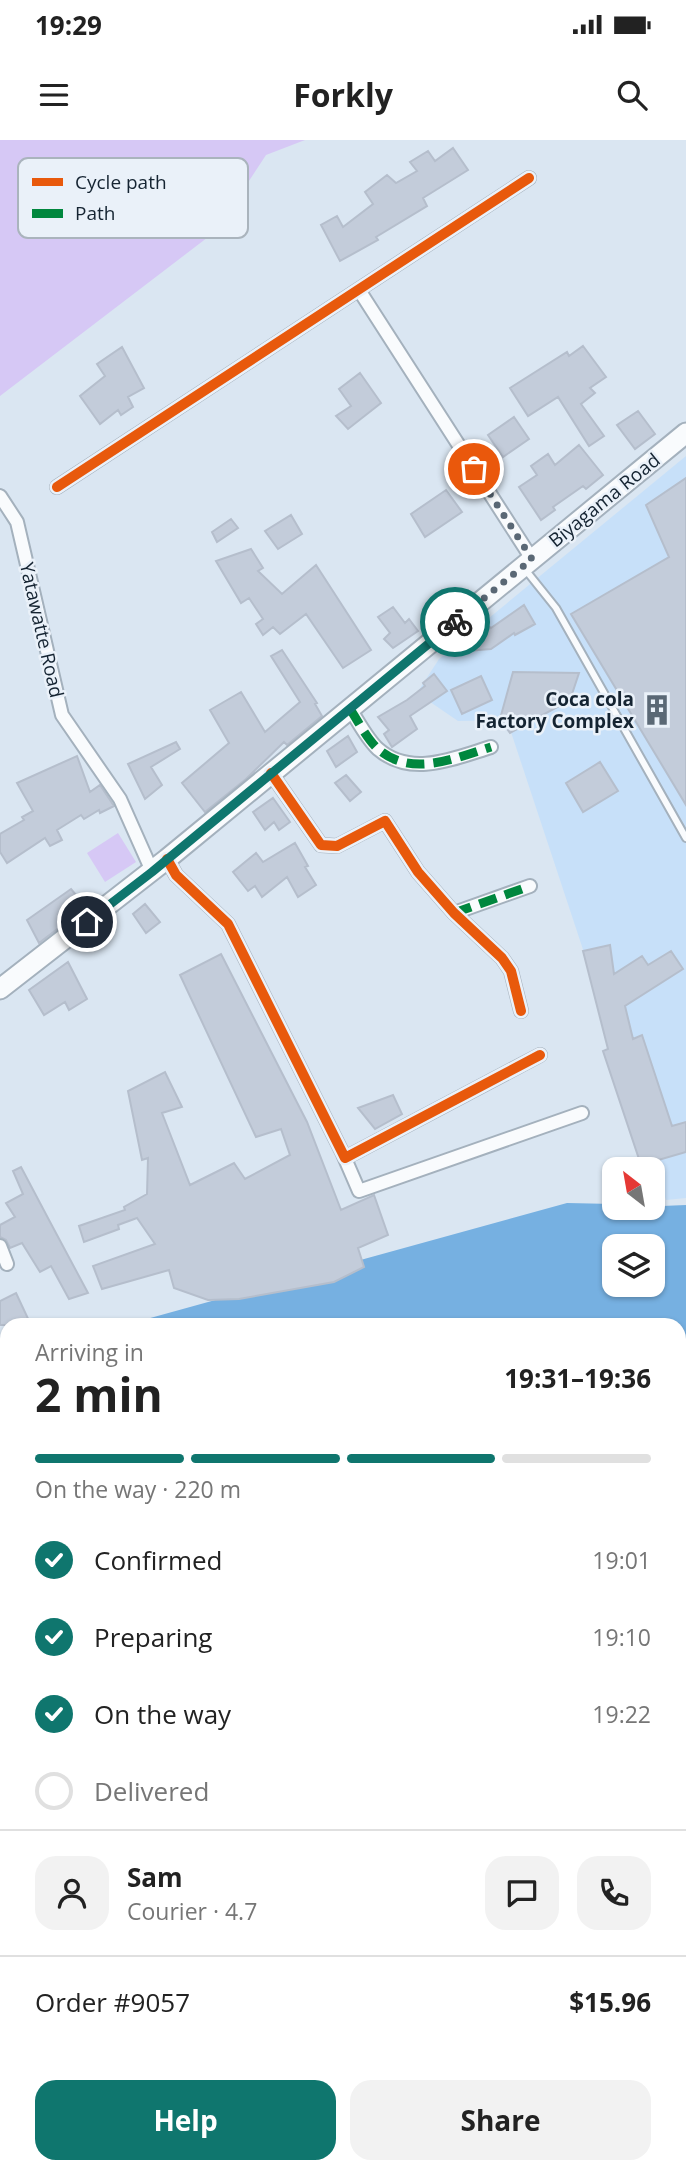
<!DOCTYPE html>
<html lang="en">
<head>
<meta charset="utf-8">
<style>
	:root { --surface:#fff; --page:#f2f2f2; --text:#222; --muted:#767676; --line:#e0e0e0; --accent:#0f766e }
	body { margin:0; font-family:"Open Sans",sans-serif; background:var(--page); color:var(--text); height:100vh; display:flex; flex-direction:column; font-size:26px; white-space:nowrap }
	* { box-sizing:border-box; margin:0 }
	p { font-size:23px; color:var(--muted) }
	.icon { flex:none; width:38px; height:38px; fill:none; stroke:currentColor; stroke-width:2; stroke-linecap:round; stroke-linejoin:round }
	.map { position:relative; flex:1; overflow:hidden }
	.details { position:absolute; left:0px; top:1178px; width:686px; height:856px; display:flex; flex-direction:column; background:var(--surface); border-radius:21px 21px 0 0; box-shadow:0 2px 5px #0004 }
	.details>* { flex:none }
	.needle { width:46px; rotate:329deg }
	.controls { position:absolute; left:602px; top:1017px; display:grid; gap:14px }
	.controls a { display:grid; place-items:center; width:63px; height:63px; border-radius:14px; background:var(--surface); box-shadow:0 2px 5px #0004; font-size:35px }
	.pin { position:absolute; display:grid; place-items:center; width:60px; height:60px; color:#fff; margin:-30px; border:4px solid #fff; border-radius:50%; box-shadow:0 2px 7px #0007 }
	.courier { position:absolute; display:grid; place-items:center; width:70px; height:70px; margin:-35px; border:5px solid #0f766e; border-radius:50%; background:#fff; color:#222; box-shadow:0 2px 9px #0007 }
	.headline em { font-style:normal; font-weight:700 }
	.headline div { display:flex; flex-direction:column-reverse }
	.headline { display:flex; align-items:center; justify-content:space-between; height:119px; padding:0 35px }
	h1 { font-size:46px; font-weight:700; line-height:52px }
	.bar { display:grid; grid-template-columns:repeat(4,1fr); gap:10px 7px; align-content:center; height:84px; padding:0 35px }
	.bar i { height:9px; border-radius:5px; background:var(--line) }
	.bar .selected { background:var(--accent) }
	.bar p { grid-column:span 4 }
	.line { display:flex; align-items:center; gap:18px; padding:0 35px; border-top:2px solid var(--line) }
	.line div { flex:1 }
	.round { display:grid; place-items:center; flex:none; width:74px; height:74px; border-radius:21px; background:var(--page) }
	ol { padding:0 35px; list-style:none }
	li { display:flex; align-items:center; gap:21px; height:77px }
	li p { margin-inline-start:auto }
	li .icon { padding:7px; border-radius:50%; background:var(--accent); color:#fff; stroke-width:4 }
	li:last-child { color:var(--muted) }
	li i { width:38px; height:38px; border:4px solid var(--line); border-radius:50% }
	.button { display:flex; gap:14px; margin-top:auto; padding:14px 35px }
	.button a { flex:1; height:80px; border-radius:21px; background:var(--accent); color:#fff; font-size:28px; font-weight:700; line-height:80px; text-align:center }
	.button a+a { background:var(--page); color:var(--text) }
	.status { display:flex; justify-content:space-between; align-items:center; height:49px; padding:0 35px; background:var(--surface); direction:ltr }
	.status svg { height:19px; fill:currentColor }
	header { display:flex; justify-content:space-between; align-items:center; height:91px; padding:0 35px; background:var(--surface); font-size:32px; font-weight:700 }
	.map>svg:first-child { display:block }
	.built { fill:#c7e0f9 }
	.green { fill:#d6c8f5 }
	.water { fill:#76b0e1; fill-rule:evenodd }
	.building { fill:#c3ccda; stroke:#b5becc; stroke-width:2 }
	.lines { fill:none; stroke-linecap:round; stroke-linejoin:round }
	.lane-casing { stroke:#a4b1bd; stroke-width:10 }
	.street-casing { stroke:#a4b1bd; stroke-width:16 }
	.primary-casing { stroke:#a4b1bd; stroke-width:23 }
	.lane { stroke:#f9fbfd; stroke-width:6 }
	.street { stroke:#f9fbfd; stroke-width:12 }
	.primary { stroke:#f9fbfd; stroke-width:19 }
	.quiet { stroke:#00873e; stroke-width:9; stroke-dasharray:18 9; stroke-linecap:butt }
	.cycleway-casing { stroke:#eaf1f9; stroke-width:15 }
	.cycleway { stroke:#e8590c; stroke-width:10 }
	.done { stroke:#5a6875; stroke-width:7; stroke-dasharray:0 12.6 }
	.route { stroke:#0f766e; stroke-width:9 }
	.labels { text-anchor:middle; dominant-baseline:central; stroke-width:5; stroke-linejoin:round; paint-order:stroke }
	.street-label { font-size:19px; fill:#152432; stroke:#eaf1f9 }
	.poi-label { font-size:19px; font-weight:bold; fill:#152432; stroke:#eaf1f9; text-anchor:end }
	.key { fill:#eaf1f9; stroke:#aab4bd; stroke-width:2 }
	.key-label { font-size:19px; fill:#152432 }
</style>
</head>
<body>
<div class="status"><b>19:29</b><svg viewBox="0 0 49 12"><path d="M0 12V9h3v3zM5 12V6h3v6zM10 12V3h3v9zM15 12V0h3v12zM26 1h20v11H26zM47 4h2v5h-2z"/></svg></div>
<header><svg class="icon" aria-label="menu" viewBox="0 0 24 24"><path d="M4 6h16M4 12h16M4 18h16"/></svg>Forkly<svg class="icon" aria-label="search" viewBox="0 0 24 24"><circle cx="10" cy="10" r="6"/><path d="M15 15l6 6"/></svg></header>
<div class="map">
<svg width="686" height="2032" viewBox="0 0 686 2032">
	<rect width="100%" height="100%" fill="#dae6f2"/>
	<path class="built" d="M686,316V1058L666,1060L507,580L458,581L417,553L439,519Z
		M686,1730V1860L679,1863V1733Z"/>
	<path class="green" d="M0,0H305L266,15L216,91L0,256Z
		M118,693L136,722L105,742L87,713Z
		M83,2026H511V2027L510,2032H77Z"/>
	<path class="water" d="M567,1063L614,1064V1068L686,1065V1204H679V1185H125ZM614,1106H653V1144H614Z
		M7,1229V1447L0,1450V1232Z"/>
	<path class="building" d="M453,8L468,30L423,58L427,66L376,97L378,100L340,121L321,85L337,76L343,87L373,64L365,52L387,35L396,43L417,31L410,22L428,11L435,21Z
		M583,206L606,237L590,248L595,253L581,264L604,296L589,306L558,257L528,276L510,248L567,212L569,216Z
		M122,207L144,248L128,257L133,267L121,275L118,270L100,284L80,256L105,236L97,224Z
		M360,233L381,263L348,289L336,276L351,266L339,249Z
		M638,271L655,294L635,309L617,285Z
		M514,277L529,299L503,317L488,295Z
		M579,305L603,335L586,349L583,346L553,367L555,370L541,380L519,347L537,335L531,326L548,314L555,325Z
		M686,338V665L571,474L669,417L646,365Z
		M446,350L462,372L425,397L411,374Z
		M291,375L302,394L278,409L265,391Z
		M231,379L238,388L217,402L212,392Z
		M251,409L263,428L258,431L282,454L316,425L371,510L343,528L306,474L280,494L273,487L263,495L256,484L263,479L249,458L241,463L216,421Z
		M524,465L535,484L515,495L514,493L491,509L467,511L458,499L483,482L491,488Z
		M393,467L405,483L409,479L418,491L393,508L384,499L390,493L378,477Z
		M282,510L317,563L315,564L322,576L287,605L284,602L246,639L205,672L182,643L229,603L210,570L241,552L265,592L300,562L271,516Z
		M513,532L579,533L570,560L510,593L500,579Z
		M434,534L447,551L410,576L417,589L392,607L384,594L389,590L378,577L407,560L425,546L423,543Z
		M481,536L492,560L462,574L451,550Z
		M348,596L357,612L336,627L327,611Z
		M176,602L180,609L151,627L162,645L145,659L128,624Z
		M77,616L90,652L100,645L114,666L100,673L99,670L84,679L81,675L57,690L62,700L50,706L45,698L7,723L0,712V694L24,680L22,677L33,671L17,643Z
		M600,622L618,651L583,672L566,643Z
		M346,635L361,652L350,661L335,643Z
		M273,658L290,682L279,690L274,682L265,690L253,672Z
		M295,703L308,726L305,727L316,745L298,757L287,737L262,757L255,746L248,751L233,732L256,713L263,722Z
		M71,749L86,767L39,803L27,780Z
		M145,764L160,782L146,793L133,774Z
		M610,805L614,834L642,816L648,825L671,811L683,829L625,866L633,899L642,895L672,986L686,982V1012L641,1025L603,911L608,909L583,811Z
		M221,814L307,982L341,1070L374,1055L388,1095L358,1108L364,1127L334,1142L239,1159L208,1160L174,1148L169,1130L102,1149L93,1126L155,1104L137,1078L118,1085L119,1089L84,1102L79,1086L125,1070L124,1067L147,1054L148,1018L142,1020L128,951L165,932L182,967L162,973L190,1045L234,1023L245,1039L290,1015L281,989L256,997L180,835Z
		M68,822L87,859L69,870L65,862L44,875L29,850Z
		M393,955L402,974L375,989L358,968Z
		M21,1027L49,1080L88,1153L69,1159L51,1126L40,1132L22,1103L10,1108L6,1100L0,1097V1085L15,1077L6,1063L23,1054L13,1031Z
		M16,1153L31,1185H0V1161Z"/>
	<g class="lines">
		<defs>
			<path id="lane" d="M524,428L556,468L686,698
				M679,1845L686,1842
				M679,1887L686,1885"/>
			<path id="street" d="M359,150L532,419
				M57,347L529,38
				M0,356L17,382L62,575L120,659L152,731
				M350,569C358,581 367,599 378,609C411,638 455,618 491,607
				M271,633L321,705L337,706L385,681L418,732L454,773L502,818L511,831L521,871
				M167,719L176,735L228,784L345,1018L540,915
				M454,773L530,746
				M343,1014L359,1051L582,973
				M0,1106L7,1124
				M679,1485L686,1504
				M665,2026L667,2032"/>
			<path id="primary" d="M0,849L167,719L686,293
				M679,1587L686,1584
				M0,1840L7,1837"/>
		</defs>
		<use href="#lane" class="lane-casing"/>
		<use href="#street" class="street-casing"/>
		<use href="#primary" class="primary-casing"/>
		<use href="#lane" class="lane"/>
		<use href="#street" class="street"/>
		<use href="#primary" class="primary"/>
		<path class="quiet" d="M350,569C358,581 367,599 378,609C411,638 455,618 491,607
			M454,773L530,746"/>
		<defs>
			<path id="cycleway" d="M57,347L529,38
				M271,633L321,705L337,706L385,681L418,732L454,773L502,818L511,831L521,871
				M167,719L176,735L228,784L345,1018L540,915"/>
		</defs>
		<use href="#cycleway" class="cycleway-casing"/>
		<use href="#cycleway" class="cycleway"/>
	</g>
	<g class="lines">
		<path class="done" d="M455,482L532,419L474,329"/>
		<path class="route" d="M87,782L152,732L455,482"/>
	</g>
	<defs>
		<symbol id="building-bare" viewBox="-9 -9 18 18"><path d="M-4-6H4V6H1V3H-1V6H-4ZM-2.5-4.3h1.7v1.8h-1.7ZM.8-4.3h1.7v1.8H.8ZM-2.5-1h1.7V.8h-1.7ZM.8-1h1.7V.8H.8Z" fill="#5a6875" stroke="#eaf1f9" stroke-width="2.5" paint-order="stroke"/></symbol>
	</defs>
	<g fill-rule="evenodd">
		<use href="#building-bare" x="635" y="548" width="44" height="44"/>
	</g>
	<g class="labels">
		<g class="street-label">
			<text transform="translate(604 360) rotate(-39)">Biyagama Road</text>
			<text transform="translate(42 490) rotate(77)">Yatawatte Road</text>
		</g>
		<g class="poi-label">
			<text x="634" y="559">Coca cola<tspan x="634" dy="22">Factory Complex</tspan></text>
		</g>
	</g>
	<rect x="18" y="18" width="230" height="80" rx="10" class="key"/>
	<rect x="32" y="38" width="31" height="8" fill="#e8590c"/>
	<rect x="32" y="69" width="31" height="9" fill="#00873e"/>
	<g class="key-label">
		<text x="75" y="49">Cycle path</text>
		<text x="75" y="80">Path</text>
	</g>
</svg>
<div class="controls">
<a><svg class="needle" viewBox="-14 -14 28 28"><path d="M0-13l5 13h-10z" fill="#e53935"/><path d="M0 13l5-13h-10z" fill="#767676"/></svg></a>
<a><svg class="icon" aria-label="layers" viewBox="0 0 24 24"><path d="M12 4l9 5-9 5-9-5zM3 14l9 5 9-5"/></svg></a>
</div>
<div class="pin" style="left:474px;top:329px;background:#ea580c"><svg class="icon" aria-label="bag" viewBox="0 0 24 24"><path d="M5 8h14l-1 12H6zM9 8a3 3 0 0 1 6 0"/></svg></div>
<div class="pin" style="left:87px;top:782px;background:#1f2937"><svg class="icon" aria-label="home" viewBox="0 0 24 24"><path d="M3 11l9-7 9 7M6 9v11h12V9"/></svg></div>
<div class="courier" style="left:455px;top:482px"><svg class="icon" aria-label="bike" viewBox="0 0 24 24"><circle cx="6" cy="16" r="4"/><circle cx="18" cy="16" r="4"/><path d="M6 16l4-8h5l3 8M10 8l3 8H6M13 5h3"/></svg></div>
<section class="details">
<div class="headline"><div><h1>2 min</h1><p>Arriving in</p></div><em>19:31–19:36</em></div>
<div class="bar"><i class="selected"></i><i class="selected"></i><i class="selected"></i><i></i><p>On the way · 220 m</p></div>
<ol>
<li><svg class="icon" aria-label="check" viewBox="0 0 24 24"><path d="M5 12l5 5 9-10"/></svg>Confirmed<p>19:01</p></li>
<li><svg class="icon" aria-label="check" viewBox="0 0 24 24"><path d="M5 12l5 5 9-10"/></svg>Preparing<p>19:10</p></li>
<li><svg class="icon" aria-label="check" viewBox="0 0 24 24"><path d="M5 12l5 5 9-10"/></svg>On the way<p>19:22</p></li>
<li><i></i>Delivered</li>
</ol>
<div class="line" style="height:126px"><a class="round"><svg class="icon" aria-label="person" viewBox="0 0 24 24"><circle cx="12" cy="8" r="4"/><path d="M4 21q1-7 8-7t8 7"/></svg></a><div><b>Sam</b><p>Courier · 4.7</p></div><a class="round"><svg class="icon" aria-label="chat" viewBox="0 0 24 24"><path d="M4 5h16v11H9l-5 4z"/></svg></a><a class="round"><svg class="icon" aria-label="phone" viewBox="0 0 24 24"><path d="M5 4h4l2 5-3 2q2 4 5 5l2-3 5 2v4C11 20 4 13 5 4z"/></svg></a></div>
<div class="line" style="height:91px"><div>Order #9057</div><b>$15.96</b></div>
<div class="button"><a>Help</a><a>Share</a></div>
</section>
</div>
</body>
</html>
